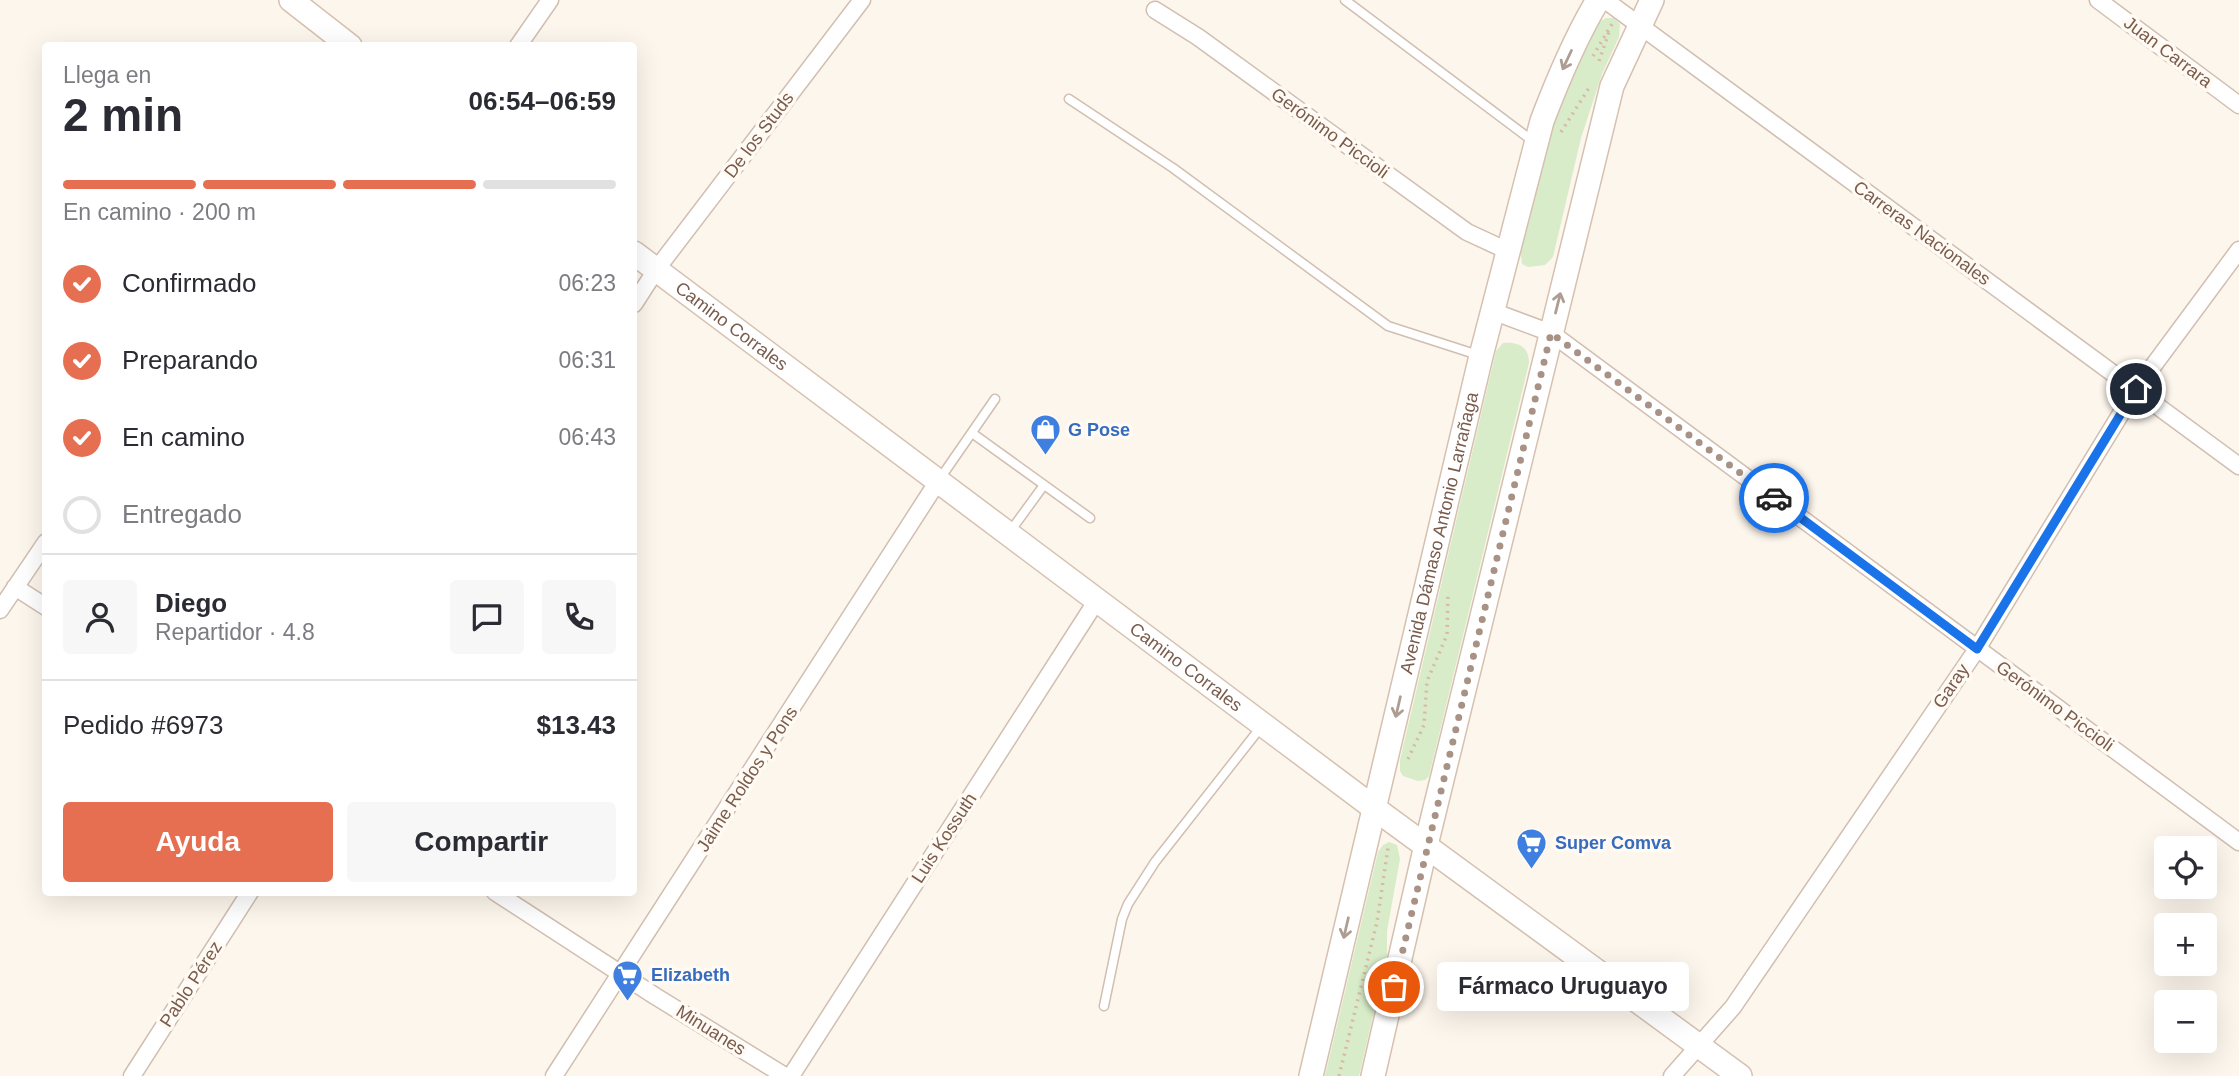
<!DOCTYPE html>
<html lang="es">
<head>
<meta charset="utf-8">
<style>
	:root { --surface:#fff; --page:#f7f7f7; --text:#2b2b33; --muted:#7c7c81; --line:#e1e1e2; --accent:#e76f51 }
	body { margin:0; font-family:Arial,sans-serif; background:var(--page); color:var(--text); height:100vh; display:flex; flex-direction:column; font-size:26px; white-space:nowrap }
	* { box-sizing:border-box; margin:0 }
	p { font-size:23px; color:var(--muted) }
	.icon { flex:none; width:38px; height:38px; fill:none; stroke:currentColor; stroke-width:2; stroke-linecap:round; stroke-linejoin:round }
	.map { position:relative; flex:1; overflow:hidden }
	.side { position:absolute; left:42px; top:42px; width:595px; height:854px; display:flex; flex-direction:column; background:var(--surface); border-radius:7px; box-shadow:0 7px 28px #0002 }
	.side>* { flex:none }
	.tools { position:absolute; left:2154px; top:836px; display:grid; gap:14px }
	.tools a { display:grid; place-items:center; width:63px; height:63px; border-radius:7px; background:var(--surface); box-shadow:0 7px 28px #0002; font-size:35px }
	.pin { position:absolute; display:grid; place-items:center; width:60px; height:60px; color:#fff; margin:-30px; border:4px solid #fff; border-radius:50%; box-shadow:0 2px 7px #0007 }
	.courier { position:absolute; display:grid; place-items:center; width:70px; height:70px; margin:-35px; border:5px solid #1a73e8; border-radius:50%; background:#fff; color:#222; box-shadow:0 2px 9px #0007 }
	.bubble { position:absolute; height:49px; border-radius:7px; background:var(--surface); box-shadow:0 7px 28px #0002; font-size:23px; font-weight:700; line-height:49px; text-align:center }
	.headline em { font-style:normal; font-weight:700 }
	.headline div { display:flex; flex-direction:column-reverse }
	.headline { display:flex; align-items:center; justify-content:space-between; height:119px; padding:0 21px }
	h1 { font-size:46px; font-weight:700; line-height:52px }
	.bar { display:grid; grid-template-columns:repeat(4,1fr); gap:10px 7px; align-content:center; height:84px; padding:0 21px }
	.bar i { height:9px; border-radius:5px; background:var(--line) }
	.bar .active { background:var(--accent) }
	.bar p { grid-column:span 4 }
	.line { display:flex; align-items:center; gap:18px; padding:0 21px; border-top:2px solid var(--line) }
	.line div { flex:1 }
	.round { display:grid; place-items:center; flex:none; width:74px; height:74px; border-radius:7px; background:var(--page) }
	ol { padding:0 21px; list-style:none }
	li { display:flex; align-items:center; gap:21px; height:77px }
	li p { margin-inline-start:auto }
	li .icon { padding:7px; border-radius:50%; background:var(--accent); color:#fff; stroke-width:4 }
	li:last-child { color:var(--muted) }
	li i { width:38px; height:38px; border:4px solid var(--line); border-radius:50% }
	.cta { display:flex; gap:14px; margin-top:auto; padding:14px 21px }
	.cta a { flex:1; height:80px; border-radius:7px; background:var(--accent); color:#fff; font-size:28px; font-weight:700; line-height:80px; text-align:center }
	.cta a+a { background:var(--page); color:var(--text) }
	.map>svg:first-child { display:block }
	.green { fill:#d8ecc9 }
	.lines { fill:none; stroke-linecap:round; stroke-linejoin:round }
	.lane-casing { stroke:#d1beb0; stroke-width:11 }
	.street-casing { stroke:#d1beb0; stroke-width:19 }
	.secondary-casing { stroke:#d6c0b0; stroke-width:26 }
	.path { stroke:#d9b8a5; stroke-width:3.5; stroke-dasharray:2 5; stroke-linecap:butt }
	.lane { stroke:#fff; stroke-width:8 }
	.street { stroke:#fff; stroke-width:16 }
	.secondary { stroke:#fff; stroke-width:23 }
	.oneway { stroke:#af9d94 }
	.done { stroke:#a89285; stroke-width:7; stroke-dasharray:0 12.6 }
	.route { stroke:#1a73e8; stroke-width:9 }
	.labels { text-anchor:middle; dominant-baseline:central; stroke-width:7; stroke-linejoin:round; paint-order:stroke }
	.street-label { font-size:18px; fill:#7a5c4d; stroke:#fffaf3 }
	.shop-label { font-size:18px; font-weight:bold; fill:#366cbe; stroke:#fffaf3; text-anchor:start }
</style>
</head>
<body>
<div class="map">
<svg width="2239" height="1076" viewBox="0 0 2239 1076">
	<rect width="100%" height="100%" fill="#fdf6ec"/>
	<path class="green" d="M1606,18H1614L1620,24L1619,37L1602,74L1581,138L1553,257L1545,265L1528,267L1522,264L1520,249L1542,152L1572,73L1596,24Z
		M1503,343C1518,342 1529,346 1529,363L1429,776L1425,780L1418,781L1403,776L1400,771V760L1496,351Z
		M1389,842L1397,845L1400,859L1387,931V956L1359,1076H1325L1378,852L1383,845Z"/>
	<g class="lines">
		<defs>
			<path id="lane" d="M1345,0L1534,142
				M1069,99L1173,168L1388,326L1478,355
				M972,433L1090,518
				M939,480L995,399
				M1009,533L1044,485
				M1104,1006L1122,919L1128,904L1155,862L1261,727"/>
			<path id="street" d="M1605,0L2239,466
				M2098,0L2239,105
				M1155,10L1198,37L1467,232L1508,251
				M518,46L550,0
				M634,304L656,270L862,0
				M1492,311L1551,333L2239,842
				M15,587L46,607
				M0,610L46,542
				M495,892L655,996L785,1076
				M132,1076L250,892
				M554,1076L938,481
				M791,1076L1097,600
				M1672,1076L1733,1007L1977,649L2136,389L2239,250"/>
			<g id="secondary">
				<path d="M291,0L350,46"/>
				<path id="s1" d="M634,253L1374,808L1740,1076"/>
				<path id="s2" d="M1311,1076L1481,356L1542,121C1558,79 1575,38 1598,0"/>
				<path d="M1373,1076L1426,845L1612,86L1652,0"/>
			</g>
		</defs>
		<use href="#lane" class="lane-casing"/>
		<use href="#street" class="street-casing"/>
		<use href="#secondary" class="secondary-casing"/>
		<path class="path" d="M1593,56L1612,24
			M1599,61L1609,32
			M1561,132L1589,88
			M1408,759L1424,725L1427,681L1447,635L1448,592
			M1339,1076L1377,922L1388,848"/>
		<use href="#lane" class="lane"/>
		<use href="#street" class="street"/>
		<use href="#secondary" class="secondary"/>
	</g>
	<defs><path id="oneway-shaft" d="M-6 0H5M1.5-3L5.5 0L1.5 3" fill="none" stroke-width="1.6" stroke-linecap="round" stroke-linejoin="round" transform="scale(1.75)"/></defs>
	<g class="oneway">
		<use href="#oneway-shaft" transform="translate(1567 60) rotate(115)"/>
		<use href="#oneway-shaft" transform="translate(1558 303) rotate(-76)"/>
		<use href="#oneway-shaft" transform="translate(1398 707) rotate(103)"/>
		<use href="#oneway-shaft" transform="translate(1346 928) rotate(103)"/>
	</g>
	<g class="lines">
		<path class="done" d="M1394,987L1551,333L1774,498"/>
		<path class="route" d="M1774,498L1977,649L2136,389"/>
	</g>
	<defs>
		<symbol id="shop-pin" viewBox="-11 -11 22 30"><path d="M0 17L-7.5 6A9.5 9.5 0 1 1 7.5 6Z" fill="#3f7fe0" stroke="#fffaf3"/><path d="M-5-2.5h2.3a2.7 3.5 0 0 1 5.4 0H5L5.5 6h-11ZM-1.5-2.5h3a1.5 2.3 0 0 0-3 0Z" fill="#fff"/></symbol>
		<symbol id="supermarket-pin" viewBox="-11 -11 22 30"><path d="M0 17L-7.5 6A9.5 9.5 0 1 1 7.5 6Z" fill="#3f7fe0" stroke="#fffaf3"/><path d="M-6-5.5h2.5l.6 2H6L4.5 2H-2.5L-4.4-4H-6ZM-1.5 3.2a1.3 1.3 0 1 0 .1 0ZM3 3.2a1.3 1.3 0 1 0 .1 0Z" fill="#fff"/></symbol>
	</defs>
	<g fill-rule="evenodd">
		<use href="#shop-pin" x="1028" y="412" width="35" height="47"/>
		<use href="#supermarket-pin" x="1514" y="826" width="35" height="47"/>
		<use href="#supermarket-pin" x="610" y="958" width="35" height="47"/>
	</g>
	<g class="labels">
		<g class="street-label">
			<text transform="translate(2168 52) rotate(37)">Juan Carrara</text>
			<text transform="translate(1330 133) rotate(36)">Gerónimo Piccioli</text>
			<text transform="translate(759 135) rotate(-53)">De los Studs</text>
			<text transform="translate(1922 233) rotate(36)">Carreras Nacionales</text>
			<text stroke="none"><textPath href="#s1" startOffset="122">Camino Corrales</textPath></text>
			<text stroke="none"><textPath href="#s2" startOffset="558">Avenida Dámaso Antonio Larrañaga</textPath></text>
			<text stroke="none"><textPath href="#s1" startOffset="690">Camino Corrales</textPath></text>
			<text transform="translate(1951 686) rotate(-56)">Garay</text>
			<text transform="translate(2055 706) rotate(36)">Gerónimo Piccioli</text>
			<text transform="translate(747 779) rotate(-57)">Jaime Roldos y Pons</text>
			<text transform="translate(944 838) rotate(-57)">Luis Kossuth</text>
			<text transform="translate(191 984) rotate(-57)">Pablo Pérez</text>
			<text transform="translate(711 1030) rotate(32)">Minuanes</text>
		</g>
		<g class="shop-label">
			<text x="1068" y="430">G Pose</text>
			<text x="1555" y="843">Super Comva</text>
			<text x="651" y="975">Elizabeth</text>
		</g>
	</g>
</svg>
<div class="tools">
<a><svg class="icon" aria-label="locate" viewBox="0 0 24 24"><circle cx="12" cy="12" r="6"/><path d="M12 2v4M12 18v4M2 12h4M18 12h4"/></svg></a>
<a>+</a>
<a>−</a>
</div>
<div class="pin" style="left:1394px;top:987px;background:#ea580c"><svg class="icon" aria-label="bag" viewBox="0 0 24 24"><path d="M5 8h14l-1 12H6zM9 8a3 3 0 0 1 6 0"/></svg></div>
<div class="pin" style="left:2136px;top:389px;background:#1f2937"><svg class="icon" aria-label="home" viewBox="0 0 24 24"><path d="M3 11l9-7 9 7M6 9v11h12V9"/></svg></div>
<div class="courier" style="left:1774px;top:498px"><svg class="icon" aria-label="car" viewBox="0 0 24 24"><path d="M5 17H2v-5l4-1 3-4h7l3 4 3 1v5h-3M9 17h6M6 11h13"/><circle cx="7" cy="17" r="2"/><circle cx="17" cy="17" r="2"/></svg></div>
<div class="bubble" style="left:1437px;top:962px;width:252px">Fármaco Uruguayo</div>
<section class="side">
<div class="headline"><div><h1>2 min</h1><p>Llega en</p></div><em>06:54–06:59</em></div>
<div class="bar"><i class="active"></i><i class="active"></i><i class="active"></i><i></i><p>En camino · 200 m</p></div>
<ol>
<li><svg class="icon" aria-label="check" viewBox="0 0 24 24"><path d="M5 12l5 5 9-10"/></svg>Confirmado<p>06:23</p></li>
<li><svg class="icon" aria-label="check" viewBox="0 0 24 24"><path d="M5 12l5 5 9-10"/></svg>Preparando<p>06:31</p></li>
<li><svg class="icon" aria-label="check" viewBox="0 0 24 24"><path d="M5 12l5 5 9-10"/></svg>En camino<p>06:43</p></li>
<li><i></i>Entregado</li>
</ol>
<div class="line" style="height:126px"><a class="round"><svg class="icon" aria-label="person" viewBox="0 0 24 24"><circle cx="12" cy="8" r="4"/><path d="M4 21q1-7 8-7t8 7"/></svg></a><div><b>Diego</b><p>Repartidor · 4.8</p></div><a class="round"><svg class="icon" aria-label="chat" viewBox="0 0 24 24"><path d="M4 5h16v11H9l-5 4z"/></svg></a><a class="round"><svg class="icon" aria-label="phone" viewBox="0 0 24 24"><path d="M5 4h4l2 5-3 2q2 4 5 5l2-3 5 2v4C11 20 4 13 5 4z"/></svg></a></div>
<div class="line" style="height:91px"><div>Pedido #6973</div><b>$13.43</b></div>
<div class="cta"><a>Ayuda</a><a>Compartir</a></div>
</section>
</div>
</body>
</html>
